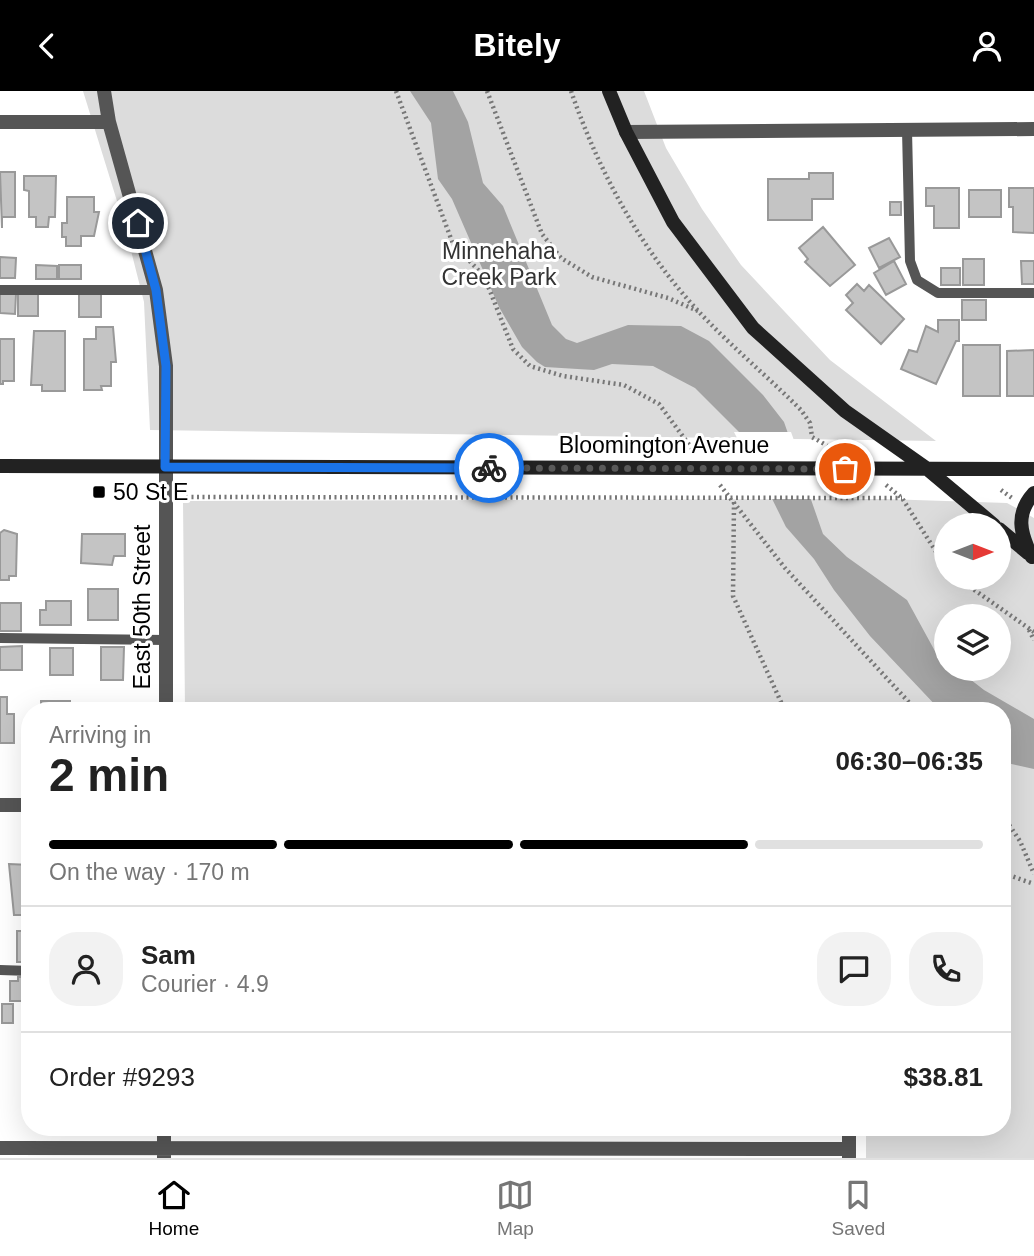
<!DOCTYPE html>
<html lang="en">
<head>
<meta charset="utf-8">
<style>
	:root { --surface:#fff; --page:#f2f2f2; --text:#222; --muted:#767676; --line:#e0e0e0; --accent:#000 }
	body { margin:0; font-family:Arial,sans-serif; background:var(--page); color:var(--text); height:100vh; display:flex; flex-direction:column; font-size:26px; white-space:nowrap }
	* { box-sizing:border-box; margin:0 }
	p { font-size:23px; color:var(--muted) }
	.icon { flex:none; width:38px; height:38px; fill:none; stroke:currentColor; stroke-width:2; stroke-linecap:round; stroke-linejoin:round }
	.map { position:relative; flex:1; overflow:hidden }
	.side { position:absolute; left:21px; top:611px; width:990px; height:434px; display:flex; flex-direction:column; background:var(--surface); border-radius:28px; box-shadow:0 7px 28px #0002 }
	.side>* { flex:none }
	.needle { width:46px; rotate:90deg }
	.controls { position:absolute; left:934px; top:422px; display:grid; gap:14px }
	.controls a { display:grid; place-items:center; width:77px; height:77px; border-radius:50%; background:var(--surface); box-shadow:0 7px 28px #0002; font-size:35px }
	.pin { position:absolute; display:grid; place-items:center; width:60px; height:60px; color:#fff; margin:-30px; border:4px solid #fff; border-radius:50%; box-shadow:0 2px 7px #0007 }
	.courier { position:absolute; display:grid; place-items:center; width:70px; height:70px; margin:-35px; border:5px solid #1a73e8; border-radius:50%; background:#fff; color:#222; box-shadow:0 2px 9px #0007 }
	.overview em { font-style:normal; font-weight:700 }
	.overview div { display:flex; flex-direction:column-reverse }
	.overview { display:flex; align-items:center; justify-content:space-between; height:119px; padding:0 28px }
	h1 { font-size:46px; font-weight:700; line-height:52px }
	.bar { display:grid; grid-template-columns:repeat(4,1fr); gap:10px 7px; align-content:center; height:84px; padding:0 28px }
	.bar i { height:9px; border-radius:5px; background:var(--line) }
	.bar .current { background:var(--accent) }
	.bar p { grid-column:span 4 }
	.line { display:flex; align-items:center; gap:18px; padding:0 28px; border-top:2px solid var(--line) }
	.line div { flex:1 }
	.round { display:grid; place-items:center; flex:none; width:74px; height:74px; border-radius:28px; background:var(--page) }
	header { display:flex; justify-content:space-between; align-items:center; height:91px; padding:0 28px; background:var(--accent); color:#fff; font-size:32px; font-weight:700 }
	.tabs { display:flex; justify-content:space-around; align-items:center; height:98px; border-top:2px solid var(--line); background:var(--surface); font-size:19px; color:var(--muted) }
	.tabs a { display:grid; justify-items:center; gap:4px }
	.tabs .current { color:var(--accent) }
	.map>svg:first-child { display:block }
	.green { fill:#dcdcdc; fill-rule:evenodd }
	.water { fill:#a3a3a3 }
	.pier { fill:#fff }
	.building { fill:#c4c4c4; stroke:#999; stroke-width:2 }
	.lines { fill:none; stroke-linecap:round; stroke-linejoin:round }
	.path { stroke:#777; stroke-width:4.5; stroke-dasharray:2 3.5; stroke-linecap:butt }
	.lane { stroke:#555; stroke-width:10 }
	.street { stroke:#555; stroke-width:14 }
	.secondary { stroke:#222; stroke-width:14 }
	.done { stroke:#595959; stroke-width:7; stroke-dasharray:0 12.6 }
	.route { stroke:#1a73e8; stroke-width:9 }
	.poi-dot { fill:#000; stroke:#fff; stroke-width:2.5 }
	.labels { text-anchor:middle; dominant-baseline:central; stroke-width:6; stroke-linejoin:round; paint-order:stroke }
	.park-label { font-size:23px; fill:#333; stroke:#fff }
	.street-label { font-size:23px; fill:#000; stroke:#fff }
	.poi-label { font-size:23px; fill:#000; stroke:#fff; text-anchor:start }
</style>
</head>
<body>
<header><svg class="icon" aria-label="back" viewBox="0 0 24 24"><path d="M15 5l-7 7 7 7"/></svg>Bitely<svg class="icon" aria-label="person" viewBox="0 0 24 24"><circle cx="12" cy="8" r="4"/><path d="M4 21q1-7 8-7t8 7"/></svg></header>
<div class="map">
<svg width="1034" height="1067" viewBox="0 0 1034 1067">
	<rect width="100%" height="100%" fill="#fff"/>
	<path class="green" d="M83,0H644L666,57L702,118L741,174L830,269L936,350L150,339L144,211L125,136Z
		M884,408L1007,412L1034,427V1067H866V1036H1003V620L185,619L183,410ZM947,434H999V486H947ZM947,525H999V578H947Z"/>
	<path class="water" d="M410,0H453L468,31L483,92L503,115L552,234L566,248L577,252L628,234L681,235L709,250L763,304L784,331L823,443L847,466L907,509L936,562L947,570V578H957L984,599L1034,628V678L1003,671V620L940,619L870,545L834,499L814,468L786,436L739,341L695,297L653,275L612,273L594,279L545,276L537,271L522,256L499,216L452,108L438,88L431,32Z"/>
	<path class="pier" d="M734,341H791L815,408H768Z"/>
	<path class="building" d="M0,81H15V126H2V137Z
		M809,82H833V108H812V129H768V88H809Z
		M24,85H56L55,126H49L48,136H36V126H29V100L24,99Z
		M926,97H959V137H934V115H926Z
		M1009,97H1034V142L1013,141V116H1009Z
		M969,99H1001V126H969Z
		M67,106H94V121H99L94,145H81V155H66V146H62V132H67Z
		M890,111H901V124H890Z
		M823,136L855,174L830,195L805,171L808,168L799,157Z
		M889,147L900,166L879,177L869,157Z
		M0,166L16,167L15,187H0Z
		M963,168H984V194H963Z
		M894,170L906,193L886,204L874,182Z
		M1021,170H1034V193H1022Z
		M36,174L57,175V188H36Z
		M59,174H81V188H59Z
		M941,177H960V194H941Z
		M857,193L864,200L869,194L904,228L881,253L846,219L853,212L846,204Z
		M0,203H16L15,223L0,222Z
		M18,203H38V225H18Z
		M79,203H101V226H79Z
		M962,209H986V229H962Z
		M938,229H959V250H956L936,293L901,278L909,259L917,261L926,235L938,241Z
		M96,236H113L116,271H111V295H101L102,299H84V248H96Z
		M34,240H65V300H42V294H31Z
		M0,248H14V290H3V293H0Z
		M963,254H1000V305H963Z
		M1034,259V305H1007V260Z
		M4,439L17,443L16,485H9V489H0V442Z
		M82,443H125V465H114L112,474L81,472Z
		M88,498H118V529H88Z
		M46,510H71V534H40V519H46Z
		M0,512H21V540H0Z
		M22,555V579H0V556Z
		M101,556H124L123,589H101Z
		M50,557H73V584H50Z
		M0,606H7V623H14V652H0Z
		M41,610H70V620H41Z
		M9,773L30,774L28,824H14Z
		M17,840H30V871H17Z
		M18,886H30V918H22V910H10V890H18Z
		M2,913H13V932H2Z"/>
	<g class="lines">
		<path class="path" d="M396,0L453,153L484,185L513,258L530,275L563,285L624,294L659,313L693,359
			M487,0L542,143L561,167L592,186L668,207L698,220
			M571,0C599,81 641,159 700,222C732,256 768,286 801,319L810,332L812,346L833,358
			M720,394L785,477L917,620
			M886,394L902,407L947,478
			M1001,399L1012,407
			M186,406L902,407
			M734,411L733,505L785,620
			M956,486L1034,541
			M1029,539L1034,549
			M1003,725L1020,750L1034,783
			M1003,782L1034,793"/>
		<path class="lane" d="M907,39L910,170L917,189L938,202H1034
			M0,199H156
			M0,547L166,549
			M0,879L30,880"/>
		<path class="street" d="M104,0L109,31L156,199L166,275V620
			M0,31H109
			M626,41L1034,38
			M0,714H30
			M0,1057L849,1058
			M164,1066V1036
			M849,1066V1036"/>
		<path class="secondary" d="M609,0L626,41L673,131L753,237L845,320L926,377L994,434
			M0,375L1034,378
			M999,438L1028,462
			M1032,466C1020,442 1015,423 1034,402"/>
	</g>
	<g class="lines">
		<path class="done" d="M489,377L845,378"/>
		<path class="route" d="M138,132L156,199L166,275L165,376L489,377"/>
	</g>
	<rect class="poi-dot" x="92" y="394" width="14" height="14" rx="3.5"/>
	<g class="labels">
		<g class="park-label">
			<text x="499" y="160">Minnehaha<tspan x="499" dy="26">Creek Park</tspan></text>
		</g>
		<g class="street-label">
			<text x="664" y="354">Bloomington Avenue</text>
			<text transform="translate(142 516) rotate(-90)">East 50th Street</text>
		</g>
		<g class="poi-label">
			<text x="113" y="401">50 St E</text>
		</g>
	</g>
</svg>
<div class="controls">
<a><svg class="needle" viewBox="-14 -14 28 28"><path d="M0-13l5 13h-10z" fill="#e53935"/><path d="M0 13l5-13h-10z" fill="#767676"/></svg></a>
<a><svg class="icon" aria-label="layers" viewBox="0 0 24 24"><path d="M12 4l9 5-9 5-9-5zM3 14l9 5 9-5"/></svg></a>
</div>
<div class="pin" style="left:845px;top:378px;background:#ea580c"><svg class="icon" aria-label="bag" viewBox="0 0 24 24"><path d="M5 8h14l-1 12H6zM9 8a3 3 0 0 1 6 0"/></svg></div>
<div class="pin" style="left:138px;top:132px;background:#1f2937"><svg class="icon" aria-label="home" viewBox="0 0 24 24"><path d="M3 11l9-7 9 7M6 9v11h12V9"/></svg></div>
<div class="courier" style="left:489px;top:377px"><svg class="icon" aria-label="bike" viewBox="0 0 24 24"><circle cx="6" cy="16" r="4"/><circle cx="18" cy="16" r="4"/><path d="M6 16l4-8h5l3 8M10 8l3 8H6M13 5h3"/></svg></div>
<section class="side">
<div class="overview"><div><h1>2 min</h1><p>Arriving in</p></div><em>06:30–06:35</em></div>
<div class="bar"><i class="current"></i><i class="current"></i><i class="current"></i><i></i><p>On the way · 170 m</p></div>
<div class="line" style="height:126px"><a class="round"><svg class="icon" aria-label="person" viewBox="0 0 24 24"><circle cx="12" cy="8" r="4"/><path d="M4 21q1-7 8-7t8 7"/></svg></a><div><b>Sam</b><p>Courier · 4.9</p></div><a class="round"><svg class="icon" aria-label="chat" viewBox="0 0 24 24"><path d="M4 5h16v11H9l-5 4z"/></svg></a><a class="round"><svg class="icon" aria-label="phone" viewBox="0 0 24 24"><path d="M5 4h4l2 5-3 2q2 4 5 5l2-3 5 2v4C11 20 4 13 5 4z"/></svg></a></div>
<div class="line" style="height:91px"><div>Order #9293</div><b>$38.81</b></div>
</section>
</div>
<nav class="tabs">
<a class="current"><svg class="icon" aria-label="home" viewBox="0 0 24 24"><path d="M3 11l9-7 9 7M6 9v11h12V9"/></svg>Home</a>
<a><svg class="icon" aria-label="map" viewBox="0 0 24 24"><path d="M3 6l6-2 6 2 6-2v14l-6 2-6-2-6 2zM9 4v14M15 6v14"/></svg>Map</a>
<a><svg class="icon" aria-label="saved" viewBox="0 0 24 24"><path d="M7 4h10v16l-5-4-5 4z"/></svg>Saved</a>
</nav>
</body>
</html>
